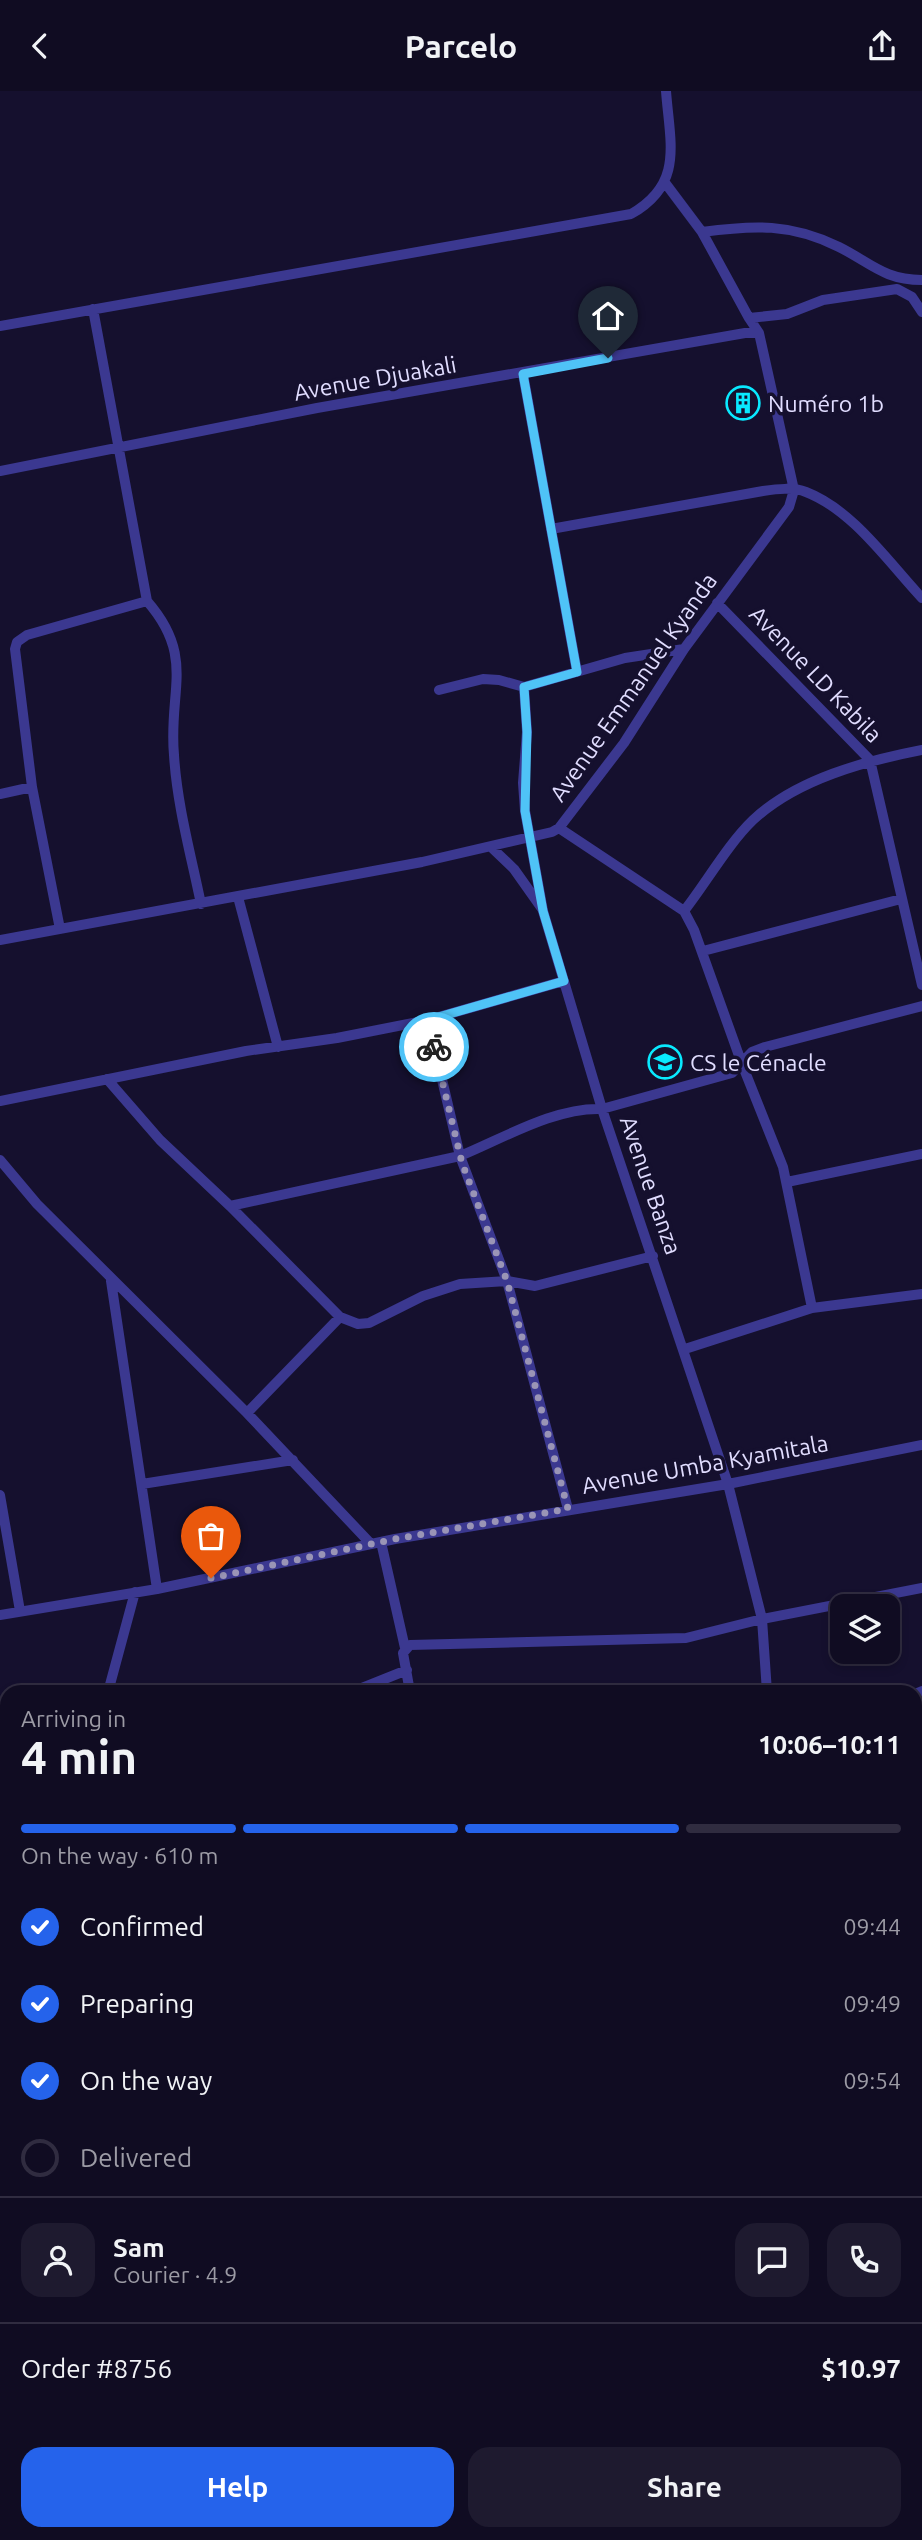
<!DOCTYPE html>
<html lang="en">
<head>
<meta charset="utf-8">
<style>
	:root { --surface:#100c22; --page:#1e1a2f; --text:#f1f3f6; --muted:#9c9ba5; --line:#302c40; --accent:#2563eb }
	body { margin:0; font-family:Ubuntu,sans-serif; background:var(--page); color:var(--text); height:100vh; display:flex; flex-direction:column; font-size:26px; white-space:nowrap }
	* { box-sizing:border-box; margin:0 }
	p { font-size:23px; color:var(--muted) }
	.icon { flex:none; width:38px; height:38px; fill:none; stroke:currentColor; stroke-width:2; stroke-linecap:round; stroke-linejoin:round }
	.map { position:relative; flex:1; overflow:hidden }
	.drawer { position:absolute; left:0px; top:1594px; width:922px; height:856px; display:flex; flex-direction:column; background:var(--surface); border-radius:21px 21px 0 0; box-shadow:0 4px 10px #0003,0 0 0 2px var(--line) }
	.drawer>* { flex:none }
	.controls { position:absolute; left:830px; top:1503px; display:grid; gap:14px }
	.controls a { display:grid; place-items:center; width:70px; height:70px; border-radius:14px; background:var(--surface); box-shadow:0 4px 10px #0003,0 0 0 2px var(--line); font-size:35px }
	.pin { position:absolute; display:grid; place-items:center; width:60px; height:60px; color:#fff; margin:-72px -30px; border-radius:50% 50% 50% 0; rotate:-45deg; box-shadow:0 0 7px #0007 }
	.pin .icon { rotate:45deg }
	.courier { position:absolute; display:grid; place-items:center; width:70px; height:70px; margin:-35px; border:5px solid #4fc3f7; border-radius:50%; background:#fff; color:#222; box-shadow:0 2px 9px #0007 }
	.headline em { font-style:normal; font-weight:700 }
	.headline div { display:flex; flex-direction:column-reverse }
	.headline { display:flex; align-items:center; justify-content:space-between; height:119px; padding:0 21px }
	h1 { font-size:46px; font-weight:700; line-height:52px }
	.bar { display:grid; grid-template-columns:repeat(4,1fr); gap:10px 7px; align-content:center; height:84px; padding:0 21px }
	.bar i { height:9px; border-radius:5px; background:var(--line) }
	.bar .current { background:var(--accent) }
	.bar p { grid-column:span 4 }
	.line { display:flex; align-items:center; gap:18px; padding:0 21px; border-top:2px solid var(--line) }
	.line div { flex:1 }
	.round { display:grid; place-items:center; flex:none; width:74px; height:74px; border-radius:21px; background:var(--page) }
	ol { padding:0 21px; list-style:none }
	li { display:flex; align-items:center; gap:21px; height:77px }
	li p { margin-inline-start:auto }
	li .icon { padding:7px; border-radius:50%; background:var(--accent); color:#fff; stroke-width:4 }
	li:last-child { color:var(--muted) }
	li i { width:38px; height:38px; border:4px solid var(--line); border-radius:50% }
	.button { display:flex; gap:14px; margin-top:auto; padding:14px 21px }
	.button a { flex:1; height:80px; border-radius:21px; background:var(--accent); color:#fff; font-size:28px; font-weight:700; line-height:80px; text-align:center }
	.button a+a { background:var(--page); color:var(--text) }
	header { display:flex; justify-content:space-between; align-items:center; height:91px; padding:0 21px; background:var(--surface); font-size:32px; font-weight:700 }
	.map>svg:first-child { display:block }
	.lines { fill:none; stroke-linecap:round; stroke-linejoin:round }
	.street { stroke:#3b3890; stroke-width:10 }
	.done { stroke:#9a95b6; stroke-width:7; stroke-dasharray:0 12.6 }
	.route { stroke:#4fc3f7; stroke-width:9 }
	.labels { text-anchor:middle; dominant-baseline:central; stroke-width:7; stroke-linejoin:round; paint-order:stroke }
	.street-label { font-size:23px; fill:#e1ddff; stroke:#15102e }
	.poi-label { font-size:23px; fill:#e1ddff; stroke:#15102e; text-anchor:start }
</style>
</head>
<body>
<header><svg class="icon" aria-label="back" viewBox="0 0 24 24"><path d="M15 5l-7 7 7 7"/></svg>Parcelo<svg class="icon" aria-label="share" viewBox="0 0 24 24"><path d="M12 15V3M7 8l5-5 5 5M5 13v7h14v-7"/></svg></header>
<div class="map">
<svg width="922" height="2449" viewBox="0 0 922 2449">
	<rect width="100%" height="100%" fill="#15102e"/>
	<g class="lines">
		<path class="street" d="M666,93L702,141L749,227L787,223L823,209L897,198L912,206L922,221
			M702,141C753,134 791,132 839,156C871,172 884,189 922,189
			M0,235L631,123C684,93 670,53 666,0
			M523,283L577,581
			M0,380L317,317L745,242H759
			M551,438L763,400C777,398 793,396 806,401C853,419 889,472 922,507
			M147,510C196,566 168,600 174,664C177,714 191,764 201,813
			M717,512L870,669L922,894
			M524,596L527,641L523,692L525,720L543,820L602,1018L728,1393L762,1528L767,1601
			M439,599L483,588L499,589L524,596L625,567L684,558
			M0,703L32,696
			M559,737L684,820L694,839L742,973L783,1076L812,1217
			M492,757L514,778L543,819
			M238,806L278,956
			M684,820C706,792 728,753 753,729C797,688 865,670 922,659
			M60,838L32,696L15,558L17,551L27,544L147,510L93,218
			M0,849L422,771L552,741L559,737L624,652L684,558L789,416L794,399L759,242L749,227
			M703,860L901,808
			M428,929L460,1065C504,1047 555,1016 602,1018L732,982L752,961L765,956L922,915
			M107,988L160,1049L230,1115L460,1065L507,1190L535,1195L653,1165
			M0,1010L246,960L337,947L428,929L564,890
			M0,1069L37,1113L247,1322L371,1453
			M787,1091L922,1063
			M230,1115L340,1226L247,1322
			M111,1190L157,1498
			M340,1226L358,1233L369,1232L423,1205L460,1193L507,1190L568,1418
			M685,1258L812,1217L922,1203
			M142,1393L293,1369
			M0,1404L20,1520
			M381,1451L405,1557
			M0,1524L157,1498L395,1448L728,1393L922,1354
			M108,1601L135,1501
			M352,1601L407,1579
			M410,1601L403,1562L410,1554L686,1547L762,1528L922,1497
			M915,1603L922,1600
			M0,1710L7,1712
			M915,1775L922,1776
			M0,1854L7,1852
			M0,1968L7,1982
			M915,2046L922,2045
			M915,2184L922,2183
			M0,2195L7,2193
			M0,2303L7,2302
			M915,2323L922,2322
			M915,2398H922
			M0,2442L7,2441
			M64,2443L66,2449
			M234,2443L237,2449
			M553,2443L554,2449
			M635,2443L637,2449
			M773,2443L775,2449
			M896,2443V2449
			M310,2449L337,2443"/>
	</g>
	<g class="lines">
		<path class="done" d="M211,1487L395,1448L568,1418L507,1190L462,1072L434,956"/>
		<path class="route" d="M434,956L428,929L564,890L543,820L525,720L527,641L524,596L577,581L523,283L608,267"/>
	</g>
	<defs>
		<symbol id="building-ring" viewBox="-11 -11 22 22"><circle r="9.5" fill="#15102e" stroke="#09e9ff" stroke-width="1.5"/><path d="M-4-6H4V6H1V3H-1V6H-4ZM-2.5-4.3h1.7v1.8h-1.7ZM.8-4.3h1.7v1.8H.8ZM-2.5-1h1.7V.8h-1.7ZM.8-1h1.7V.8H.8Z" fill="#09e9ff"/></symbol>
		<symbol id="school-ring" viewBox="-11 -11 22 22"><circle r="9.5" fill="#15102e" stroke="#09e9ff" stroke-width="1.5"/><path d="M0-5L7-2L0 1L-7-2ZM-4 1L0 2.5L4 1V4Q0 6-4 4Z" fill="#09e9ff"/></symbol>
	</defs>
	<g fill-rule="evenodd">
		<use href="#building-ring" x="724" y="293" width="38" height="38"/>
		<use href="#school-ring" x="646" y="952" width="38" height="38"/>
	</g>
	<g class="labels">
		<g class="street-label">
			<text transform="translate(375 287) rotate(-10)">Avenue Djuakali</text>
			<text transform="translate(816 583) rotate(46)">Avenue LD Kabila</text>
			<text transform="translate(633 596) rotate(-55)">Avenue Emmanuel Kyanda</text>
			<text transform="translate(651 1094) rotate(71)">Avenue Banza</text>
			<text transform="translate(705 1373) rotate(-10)">Avenue Umba Kyamitala</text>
		</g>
		<g class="poi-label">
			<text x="768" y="312">Numéro 1b</text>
			<text x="690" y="971">CS le Cénacle</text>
		</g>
	</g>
</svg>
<div class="controls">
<a><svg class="icon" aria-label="layers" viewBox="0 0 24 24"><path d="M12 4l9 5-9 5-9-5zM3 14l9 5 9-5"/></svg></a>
</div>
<div class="pin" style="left:211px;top:1487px;background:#ea580c"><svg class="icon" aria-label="bag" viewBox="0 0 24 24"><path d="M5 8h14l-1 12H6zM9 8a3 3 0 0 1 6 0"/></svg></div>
<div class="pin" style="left:608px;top:267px;background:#1f2937"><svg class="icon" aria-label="home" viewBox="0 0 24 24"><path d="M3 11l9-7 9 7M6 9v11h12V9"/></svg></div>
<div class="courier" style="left:434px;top:956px"><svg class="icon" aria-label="bike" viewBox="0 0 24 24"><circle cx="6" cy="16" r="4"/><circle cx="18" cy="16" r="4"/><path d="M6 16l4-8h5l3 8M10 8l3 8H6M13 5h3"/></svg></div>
<section class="drawer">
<div class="headline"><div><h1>4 min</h1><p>Arriving in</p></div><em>10:06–10:11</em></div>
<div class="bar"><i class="current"></i><i class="current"></i><i class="current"></i><i></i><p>On the way · 610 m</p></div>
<ol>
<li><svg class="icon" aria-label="check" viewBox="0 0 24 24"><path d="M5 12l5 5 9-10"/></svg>Confirmed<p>09:44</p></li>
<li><svg class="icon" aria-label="check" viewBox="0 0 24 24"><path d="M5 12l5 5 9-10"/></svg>Preparing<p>09:49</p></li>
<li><svg class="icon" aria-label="check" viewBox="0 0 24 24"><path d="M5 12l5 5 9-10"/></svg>On the way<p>09:54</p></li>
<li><i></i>Delivered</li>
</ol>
<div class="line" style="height:126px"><a class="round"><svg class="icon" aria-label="person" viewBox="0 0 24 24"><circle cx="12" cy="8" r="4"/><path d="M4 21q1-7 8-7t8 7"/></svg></a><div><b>Sam</b><p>Courier · 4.9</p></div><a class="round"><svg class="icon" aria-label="chat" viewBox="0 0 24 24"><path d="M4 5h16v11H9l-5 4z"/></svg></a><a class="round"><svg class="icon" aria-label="phone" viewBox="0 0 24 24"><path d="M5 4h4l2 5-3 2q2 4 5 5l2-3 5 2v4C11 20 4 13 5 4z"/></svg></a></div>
<div class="line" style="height:91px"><div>Order #8756</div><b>$10.97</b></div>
<div class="button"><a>Help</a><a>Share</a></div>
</section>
</div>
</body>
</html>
